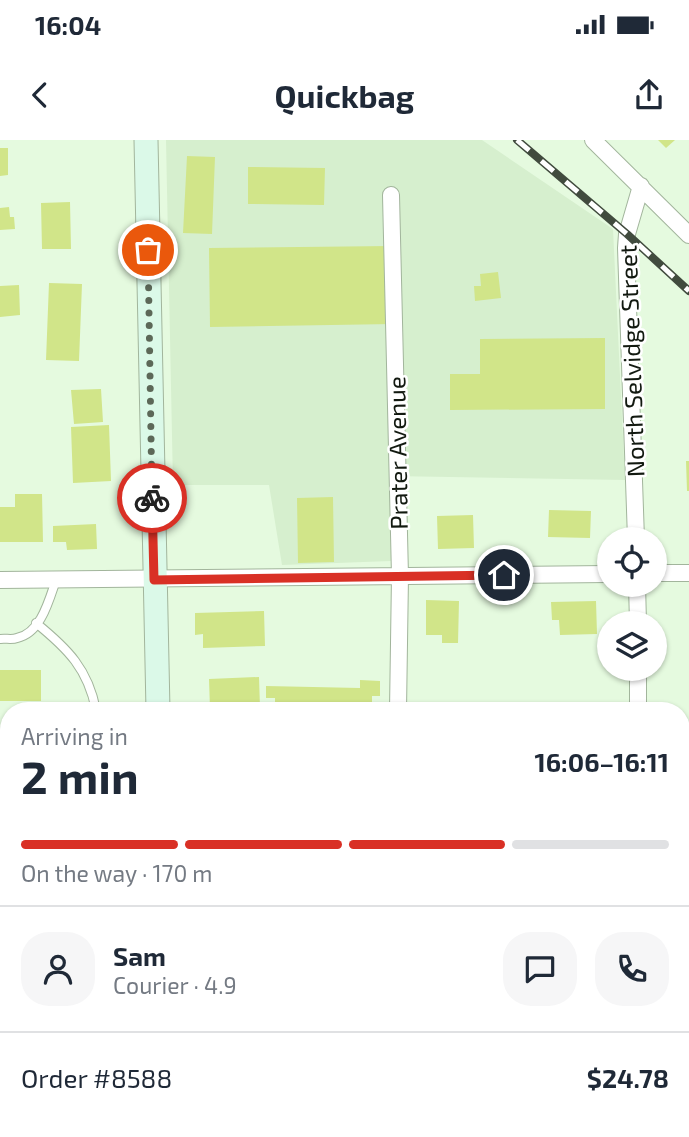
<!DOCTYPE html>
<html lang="en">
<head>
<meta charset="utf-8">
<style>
	:root { --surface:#fff; --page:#f6f6f7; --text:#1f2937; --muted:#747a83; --line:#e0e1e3; --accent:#d93025 }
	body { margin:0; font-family:"Exo 2",sans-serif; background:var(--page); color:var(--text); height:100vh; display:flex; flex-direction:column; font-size:26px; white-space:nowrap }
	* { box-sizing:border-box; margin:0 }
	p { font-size:23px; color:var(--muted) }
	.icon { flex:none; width:38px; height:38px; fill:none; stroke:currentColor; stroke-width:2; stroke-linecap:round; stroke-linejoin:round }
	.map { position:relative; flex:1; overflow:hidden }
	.drawer { position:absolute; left:0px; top:562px; width:690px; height:436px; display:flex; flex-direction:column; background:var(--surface); border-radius:28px 28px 0 0; box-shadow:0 2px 5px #0004 }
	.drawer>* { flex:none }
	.buttons { position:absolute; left:597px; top:387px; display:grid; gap:14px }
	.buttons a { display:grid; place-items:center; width:70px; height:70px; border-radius:50%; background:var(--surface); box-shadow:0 2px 5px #0004; font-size:35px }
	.pin { position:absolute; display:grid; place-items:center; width:60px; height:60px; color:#fff; margin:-30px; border:4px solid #fff; border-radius:50%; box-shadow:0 2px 7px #0007 }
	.courier { position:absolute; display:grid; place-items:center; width:70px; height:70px; margin:-35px; border:5px solid #d93025; border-radius:50%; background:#fff; color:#222; box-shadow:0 2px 9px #0007 }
	.headline em { font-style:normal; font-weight:700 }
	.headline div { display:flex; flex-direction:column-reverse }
	.headline { display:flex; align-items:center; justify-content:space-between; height:119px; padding:0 21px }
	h1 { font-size:46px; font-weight:700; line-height:52px }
	.bar { display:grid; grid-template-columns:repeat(4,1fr); gap:10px 7px; align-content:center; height:84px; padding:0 21px }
	.bar i { height:9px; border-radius:5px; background:var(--line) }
	.bar .selected { background:var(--accent) }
	.bar p { grid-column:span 4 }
	.line { display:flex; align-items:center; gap:18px; padding:0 21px; border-top:2px solid var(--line) }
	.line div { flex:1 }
	.round { display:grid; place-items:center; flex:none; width:74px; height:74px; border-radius:28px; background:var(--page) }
	.status { display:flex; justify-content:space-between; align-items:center; height:49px; padding:0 35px; background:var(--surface); direction:ltr }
	.status svg { height:19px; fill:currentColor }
	header { display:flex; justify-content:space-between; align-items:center; height:91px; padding:0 21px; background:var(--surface); font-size:32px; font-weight:700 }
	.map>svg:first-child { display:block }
	.built { fill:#d6efce }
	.green { fill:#d9cc7d }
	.building { fill:#d1e589 }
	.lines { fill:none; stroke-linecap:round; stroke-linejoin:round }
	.service-casing { stroke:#a2b59c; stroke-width:10 }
	.minor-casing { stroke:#a2b59c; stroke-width:18 }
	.tertiary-casing { stroke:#a2b59c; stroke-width:22 }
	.secondary-casing { stroke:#a2b59c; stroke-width:25 }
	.service { stroke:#fff; stroke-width:8 }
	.minor { stroke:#fff; stroke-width:16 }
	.tertiary { stroke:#fff; stroke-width:19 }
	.secondary { stroke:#dbf9e8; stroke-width:23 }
	.rail-casing { stroke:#414b3e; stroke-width:8 }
	.rail { stroke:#fff; stroke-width:5; stroke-dasharray:16; stroke-linecap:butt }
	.done { stroke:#5c6858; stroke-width:7; stroke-dasharray:0 12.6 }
	.route { stroke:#d93025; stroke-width:9 }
	.labels { text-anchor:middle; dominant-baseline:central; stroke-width:5; stroke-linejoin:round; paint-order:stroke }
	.street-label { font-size:24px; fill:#121910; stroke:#fff }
</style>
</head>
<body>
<div class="status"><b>16:04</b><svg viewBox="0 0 49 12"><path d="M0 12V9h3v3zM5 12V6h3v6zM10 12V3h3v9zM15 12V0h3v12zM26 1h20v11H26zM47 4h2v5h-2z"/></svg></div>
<header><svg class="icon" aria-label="back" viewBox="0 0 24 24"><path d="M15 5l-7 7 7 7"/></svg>Quickbag<svg class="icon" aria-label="share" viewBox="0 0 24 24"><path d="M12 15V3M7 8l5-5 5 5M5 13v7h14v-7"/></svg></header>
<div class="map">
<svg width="689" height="997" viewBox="0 0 689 997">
	<rect width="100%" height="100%" fill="#e5fadf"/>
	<path class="built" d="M166,0H482L613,89L625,340L390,336L391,421L282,425L269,345H173Z"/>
	<path class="green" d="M209,992H375V997H210Z"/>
	<path class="building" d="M658,0H675L666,8Z
		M0,8H8V35L0,36Z
		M187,16L215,17L212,94L183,93Z
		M248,27L325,28L324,65L248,64Z
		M70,62L71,109H42L41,63Z
		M9,67L10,77H14L15,89L0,90V68Z
		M391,106L393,184L210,187L209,108Z
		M498,132L501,158L475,161L474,146H481L480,134Z
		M49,143L82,144L79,221L46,220Z
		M19,145L20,175L0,177V146Z
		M605,198V269L450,270V234H480V199Z
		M101,249L103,282L74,284L71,250Z
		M109,285L111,341L73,343L71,287Z
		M686,321H689V351H687Z
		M15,354H42L43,402H0V367H15Z
		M333,357L334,422L298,423L297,358Z
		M549,370L591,371L590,398L548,397Z
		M473,375L474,408L438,409L437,376Z
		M96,384L97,409L67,410L66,402H53V386Z
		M426,460L459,461L458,503H442V495H426Z
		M596,461L597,494L560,495L559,480H552L551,462Z
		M264,471L265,506L203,508V494L195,495V473Z
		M0,530H41V561H0Z
		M259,537L260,568L210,569L209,539Z
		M360,540L380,541V556H372V570H275V558H266V546L360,548Z
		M0,602H9V651H0Z
		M0,694H9V732H0Z
		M0,756H9V859H0Z"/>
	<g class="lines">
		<defs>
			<path id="service" d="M36,483C68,509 88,529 96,570
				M0,499C5,498 12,500 17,498C41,493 49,460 56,440
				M681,606H689
				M0,891H9
				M465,997V989
				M540,997V989"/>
			<path id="minor" d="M593,0L689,95
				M391,55L400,436L398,570
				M636,399L626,108L627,94L641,46
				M654,433H689
				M0,440L609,434
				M637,444L638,483
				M638,528V570
				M622,997L626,989"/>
			<path id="tertiary" d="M0,949H9
				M681,964L689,965"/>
			<path id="secondary" d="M146,0L158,570
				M170,989V997"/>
		</defs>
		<use href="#service" class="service-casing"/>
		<use href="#minor" class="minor-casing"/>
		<use href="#tertiary" class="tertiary-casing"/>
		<use href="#secondary" class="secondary-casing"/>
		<use href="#service" class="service"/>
		<use href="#minor" class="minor"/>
		<use href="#tertiary" class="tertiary"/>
		<use href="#secondary" class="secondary"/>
		<defs>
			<path id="rail" d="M517,0L627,94L689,151"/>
		</defs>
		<use href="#rail" class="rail-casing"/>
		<use href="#rail" class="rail"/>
	</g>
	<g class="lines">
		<path class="done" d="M148,110L152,358"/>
		<path class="route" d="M152,358L154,440L504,435"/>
	</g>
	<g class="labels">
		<g class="street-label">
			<text transform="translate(631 221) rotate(-92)">North Selvidge Street</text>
			<text transform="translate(397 313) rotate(-91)">Prater Avenue</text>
		</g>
	</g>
</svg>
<div class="buttons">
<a><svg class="icon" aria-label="locate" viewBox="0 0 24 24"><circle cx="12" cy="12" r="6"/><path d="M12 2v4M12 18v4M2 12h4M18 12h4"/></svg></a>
<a><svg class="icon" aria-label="layers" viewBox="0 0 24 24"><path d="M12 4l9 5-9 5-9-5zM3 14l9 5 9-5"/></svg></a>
</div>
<div class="pin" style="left:148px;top:110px;background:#ea580c"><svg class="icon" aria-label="bag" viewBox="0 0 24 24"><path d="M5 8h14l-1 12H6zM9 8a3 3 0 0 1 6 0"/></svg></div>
<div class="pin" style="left:504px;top:435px;background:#1f2937"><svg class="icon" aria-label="home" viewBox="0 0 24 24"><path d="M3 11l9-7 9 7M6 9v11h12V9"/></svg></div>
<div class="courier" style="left:152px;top:358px"><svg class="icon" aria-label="bike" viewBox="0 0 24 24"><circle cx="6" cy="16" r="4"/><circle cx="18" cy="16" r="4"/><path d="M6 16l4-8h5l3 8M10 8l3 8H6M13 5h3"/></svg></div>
<section class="drawer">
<div class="headline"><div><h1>2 min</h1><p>Arriving in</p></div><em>16:06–16:11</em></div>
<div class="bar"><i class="selected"></i><i class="selected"></i><i class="selected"></i><i></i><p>On the way · 170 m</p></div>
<div class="line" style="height:126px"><a class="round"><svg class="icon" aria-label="person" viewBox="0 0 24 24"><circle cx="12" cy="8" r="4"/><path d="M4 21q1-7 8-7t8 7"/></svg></a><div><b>Sam</b><p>Courier · 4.9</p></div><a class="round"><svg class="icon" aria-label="chat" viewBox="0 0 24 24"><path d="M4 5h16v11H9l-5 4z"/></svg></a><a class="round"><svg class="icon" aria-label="phone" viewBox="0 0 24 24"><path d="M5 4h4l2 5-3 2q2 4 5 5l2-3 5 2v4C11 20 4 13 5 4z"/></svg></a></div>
<div class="line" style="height:91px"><div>Order #8588</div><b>$24.78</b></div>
</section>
</div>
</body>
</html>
